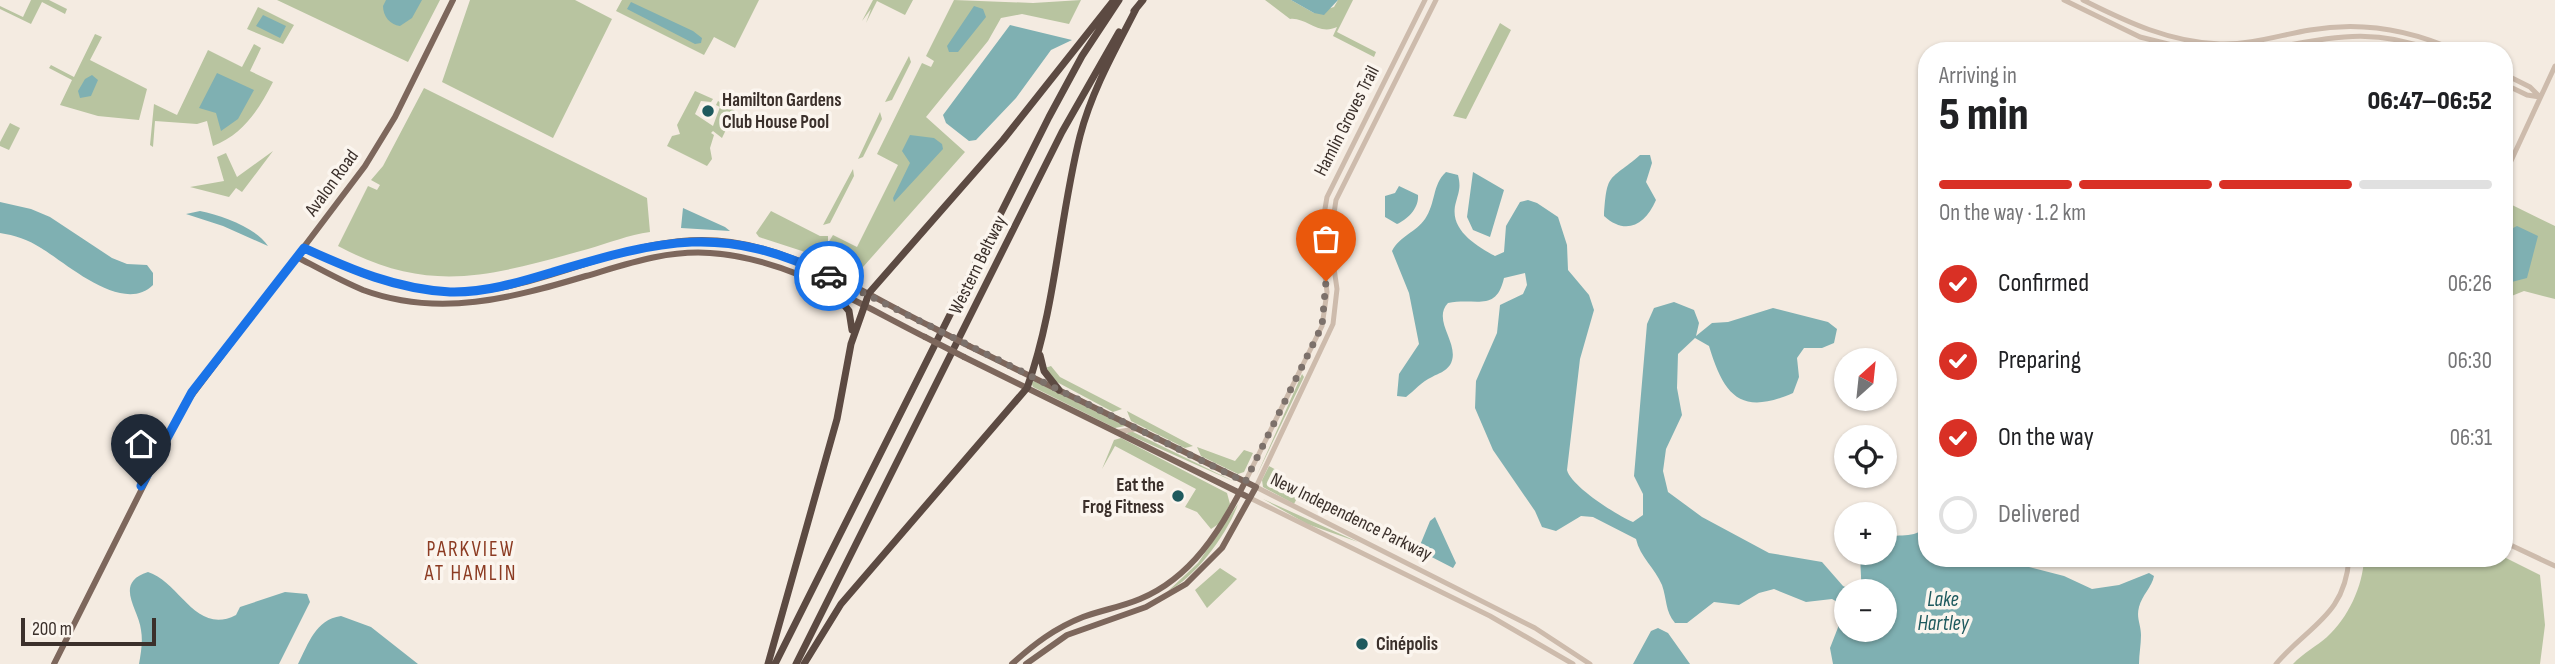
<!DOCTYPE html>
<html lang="en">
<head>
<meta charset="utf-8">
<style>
	:root { --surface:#fff; --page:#f6f6f6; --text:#202124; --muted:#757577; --line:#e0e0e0; --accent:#d93025 }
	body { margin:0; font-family:"Sofia Sans Condensed",sans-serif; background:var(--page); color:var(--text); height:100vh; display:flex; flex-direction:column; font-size:26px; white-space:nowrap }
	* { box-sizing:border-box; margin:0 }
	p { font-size:23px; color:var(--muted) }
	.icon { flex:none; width:38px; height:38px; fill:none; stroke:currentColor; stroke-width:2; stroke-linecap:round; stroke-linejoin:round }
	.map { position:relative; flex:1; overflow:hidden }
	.sheet { position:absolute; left:1918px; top:42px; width:595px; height:525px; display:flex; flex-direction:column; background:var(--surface); border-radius:28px; box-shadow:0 2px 5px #0004 }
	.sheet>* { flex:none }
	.needle { width:46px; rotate:27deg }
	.buttons { position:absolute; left:1834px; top:348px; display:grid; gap:14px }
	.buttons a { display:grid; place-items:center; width:63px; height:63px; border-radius:50%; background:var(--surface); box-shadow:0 2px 5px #0004; font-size:35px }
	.scale { position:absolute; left:21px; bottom:18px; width:135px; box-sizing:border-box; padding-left:7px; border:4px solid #3b302b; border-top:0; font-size:19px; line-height:24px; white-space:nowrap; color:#3b302b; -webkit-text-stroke:5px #fbf5ee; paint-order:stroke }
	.pin { position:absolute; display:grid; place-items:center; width:60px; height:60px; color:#fff; margin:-72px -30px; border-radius:50% 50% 50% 0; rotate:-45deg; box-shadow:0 0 7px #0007 }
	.pin .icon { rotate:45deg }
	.courier { position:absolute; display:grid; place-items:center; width:70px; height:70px; margin:-35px; border:5px solid #1a73e8; border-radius:50%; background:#fff; color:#222; box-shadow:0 2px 9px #0007 }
	.overview em { font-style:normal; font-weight:800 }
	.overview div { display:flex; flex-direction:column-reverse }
	.overview { display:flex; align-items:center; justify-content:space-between; height:119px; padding:0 21px }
	h1 { font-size:46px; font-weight:800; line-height:52px }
	.bar { display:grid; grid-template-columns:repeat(4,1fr); gap:10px 7px; align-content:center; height:84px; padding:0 21px }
	.bar i { height:9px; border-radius:5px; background:var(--line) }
	.bar .current { background:var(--accent) }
	.bar p { grid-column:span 4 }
	ol { padding:0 21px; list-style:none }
	li { display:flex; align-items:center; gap:21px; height:77px }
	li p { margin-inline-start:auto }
	li .icon { padding:7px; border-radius:50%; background:var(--accent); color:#fff; stroke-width:4 }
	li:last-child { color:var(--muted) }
	li i { width:38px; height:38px; border:4px solid var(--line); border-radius:50% }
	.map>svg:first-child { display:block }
	.green { fill:#b8c4a0 }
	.water { fill:#7fb0b2 }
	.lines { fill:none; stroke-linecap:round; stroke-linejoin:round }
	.minor { stroke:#cdbbac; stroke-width:5 }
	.major { stroke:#7d675c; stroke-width:6 }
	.highway { stroke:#5c4a42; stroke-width:7 }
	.major-bridge { stroke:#7d675c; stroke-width:6 }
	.done { stroke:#7c716b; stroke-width:7; stroke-dasharray:0 12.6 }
	.route { stroke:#1a73e8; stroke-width:9 }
	.poi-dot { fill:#1f5a5e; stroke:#fbf5ee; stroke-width:2.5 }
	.labels { text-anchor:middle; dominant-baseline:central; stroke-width:7; stroke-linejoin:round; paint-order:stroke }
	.poi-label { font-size:19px; font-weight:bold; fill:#3b302b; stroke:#fbf5ee; text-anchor:start }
	.street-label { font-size:19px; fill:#3b302b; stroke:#fbf5ee }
	.neighbourhood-label { font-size:21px; letter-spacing:2px; fill:#8c3b22; stroke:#fbf5ee }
	.water-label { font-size:21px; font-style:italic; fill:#1f5a5e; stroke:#fbf5ee }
</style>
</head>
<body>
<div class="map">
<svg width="2555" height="664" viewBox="0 0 2555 664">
	<rect width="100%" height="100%" fill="#f4ebe1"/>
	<path class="green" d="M31,0H49L67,9L65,14L42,2L31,24L0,9V6L23,17Z
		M277,0H440L408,62Z
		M470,0H575L612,19L553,138L442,82Z
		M622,0H759L735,48L714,37L704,55L616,11Z
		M873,0H913L905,15L877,1L866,23L871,9L862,21Z
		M954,0L1033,3L1081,0L1069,24L1022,14L1001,18L988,41L926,117L965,152L855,276L802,251L759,237L756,233L771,211L820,236H828V243L833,235L857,247L898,165L877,154L922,63L931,67L934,61L926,56Z
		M1265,0H1291L1314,13L1334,7L1338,0H1353L1337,32L1376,52L1374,57L1333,36L1337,27C1318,36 1306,17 1290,19Z
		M258,7L294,25L283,44L247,29Z
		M1500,23L1511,30L1466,119L1453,116Z
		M95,34L102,37L90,60L147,89L139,120L98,116L60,105L72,80L49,68L51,65L74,77Z
		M254,44L261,48L250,71L273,82C258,111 243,134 213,146L207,121L197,124L155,121L153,147L150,145L154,104L177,115L208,50L242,67Z
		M909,56L911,62L892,100L885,102Z
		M424,88L647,198L650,232C629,235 608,243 588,249C493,275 431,296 338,246L368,186L377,190L380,185L371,180L383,166Z
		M695,91L713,99L711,102L701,101L695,114L713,126L720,107L716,105L718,101L735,111L722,138L713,131L711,133L714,135L710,148L712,159L707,166L667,146L672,136L680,134L677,125Z
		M880,112L882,119L863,157L858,159Z
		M10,123L20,128L9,150L0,146V142Z
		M273,151L242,192L236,188L229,197L190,187L224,181L217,157L226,153L237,177Z
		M853,169L854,176L830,223L823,225Z
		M2508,203L2555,226V299L2524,291L2504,299V211Z
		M1051,366L1060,377L1122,409L1113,412L1055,381L1045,368Z
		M1302,374L1304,377L1256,477Z
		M1034,381L1125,426L1115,428L1033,387L1031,382Z
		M1127,411L1193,446L1185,448L1131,421Z
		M1129,430L1235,482L1127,434Z
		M1121,438L1227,493L1230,504L1220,523L1211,529L1197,512L1185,507L1196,489L1115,446L1102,469L1114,440Z
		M1197,447L1235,461L1244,450L1253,453L1244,472L1238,474L1201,456Z
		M1269,466L1278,471L1275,481L1286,493L1297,498L1294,504L1263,487L1262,480Z
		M1263,499L1358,542L1307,524Z
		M1238,504C1228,533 1195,578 1168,591L1198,563Z
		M2504,557L2540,575L2545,625L2540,664H2293C2303,653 2317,646 2327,637C2348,618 2363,586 2364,558Z
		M1220,568L1237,579L1207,608L1195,590Z"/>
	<path class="water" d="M386,0H422L412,18L400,26C390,25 383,16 383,6Z
		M1291,0H1338L1324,15L1314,13Z
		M631,2L693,31L702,38L701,43L695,44L627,9Z
		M974,6L983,9L986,17L958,52H949L947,46Z
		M263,15L286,26L280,38L256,26Z
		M1010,25L1072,40L1051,50L1016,98L976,140L969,141L946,123L943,115Z
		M217,73L254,90L238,119L221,131L216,113L199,108Z
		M92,75L98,80L91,96L80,98L78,91L85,79Z
		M910,135L934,138L942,144L943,149L894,202L893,198L910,163L902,151Z
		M1640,155H1650L1652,163L1646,182L1656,200C1645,225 1626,236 1604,216C1607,171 1609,182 1640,155Z
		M1446,172L1458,175C1461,187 1459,191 1456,202C1448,229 1475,245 1495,256L1504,252L1506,226L1520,202L1528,200L1537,203L1558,217L1567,245L1568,270L1589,295L1594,310L1580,359L1567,470C1571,486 1616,515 1633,522L1643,515V494L1634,476L1647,324L1654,308L1674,302L1694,310L1699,323L1696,336L1712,323L1728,322L1773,308L1828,322L1837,329L1834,343L1822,348H1804L1797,358L1799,377L1793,393C1741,416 1724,396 1709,346L1695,338L1678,354L1677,388L1682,415L1666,449L1663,471L1668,492L1702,517L1769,553L1822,562L1843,586L1854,591L1846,592V630H1885V592L1859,591C1864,580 1858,566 1862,553H1885V536C1899,535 1919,538 1927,525V558H2018L2029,567L2064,576L2092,589L2119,585L2149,573L2154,576C2152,587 2142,595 2139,607C2136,618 2141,625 2141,635C2141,645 2139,654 2139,664H1833L1830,648L1846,607L1832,599L1806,602L1774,589L1759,593L1739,605L1714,602L1687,623H1675C1665,611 1667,599 1662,585C1655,568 1640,557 1636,539L1593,517L1581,516L1556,531L1542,527L1535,511L1493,450L1475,408L1476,381L1497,333L1500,305L1523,294L1527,285L1525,273L1504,278C1496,313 1476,297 1448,303C1431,321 1462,345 1450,365C1445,372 1439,373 1432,377C1421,382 1415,390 1406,397L1397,396L1399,374L1419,344L1409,293L1392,251C1400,236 1416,232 1425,219C1436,203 1432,185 1446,172Z
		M1473,172L1504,190L1490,237L1473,230L1467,217Z
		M1399,186L1418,195C1419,208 1408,219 1397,224L1385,217V196L1395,193Z
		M0,202L31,209L50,217L112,258L127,264L147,265L153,273V285C123,315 66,263 41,248C29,240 14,235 0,233Z
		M683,208L725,227L730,231L681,228Z
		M200,211C223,216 255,227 268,246L223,226L186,214Z
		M2517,226L2538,236L2527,278L2504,284V248L2513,228Z
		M1435,517L1456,563L1453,568L1418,550L1430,521Z
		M148,572C180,582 196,636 236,615L240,607L285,592L307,594L310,602L279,664H139C141,653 143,641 141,630C139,609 113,583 148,572Z
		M341,616L371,627L418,664H298C309,643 315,620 341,616Z
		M1658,628L1668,633L1690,664H1633L1651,631Z"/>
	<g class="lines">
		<path class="minor" d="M1436,0L1336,200L1330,240L1337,289L1333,324L1256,487L1535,628L1590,664
			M2064,0L2140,37L2196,51
			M2083,0C2127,22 2169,42 2220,44C2251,45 2280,35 2310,30C2360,21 2411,30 2457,51
			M2251,51C2319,42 2364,23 2434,51
			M2504,74L2530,87L2540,97
			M2504,84L2527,95L2540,97
			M2504,176L2555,66
			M1117,432L1135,429
			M1245,482L1322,326L1327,292L1320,238L1327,197L1425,0
			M1250,498L1490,616L1573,664
			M2504,542L2555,566
			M2276,664C2309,625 2345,616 2349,558"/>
		<path class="major" d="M304,248C351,271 396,290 450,292C547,295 632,227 731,242C802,252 867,295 930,326
			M297,257C318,268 341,281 363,290C439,318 512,298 586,276C627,264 666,250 710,253C788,258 857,303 925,337
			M969,346L1256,487L1222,548L1186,584L1146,607L1067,635L1026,664
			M964,357L1250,498
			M54,664L183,407L365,166L395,117L453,0
			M1012,664C1034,644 1055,628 1083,617C1102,610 1121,607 1140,599C1191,578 1221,530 1245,482"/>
		<path class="highway" d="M1134,11L1143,0
			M833,291L849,311L852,330
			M1040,355L1044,371L1059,390
			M768,664L837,419L851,344L869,293L1003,140L1114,0
			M775,664L1049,117L1082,56L1119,0
			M796,664L1062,132L1119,32
			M804,664L841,604L1027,388C1056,307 1059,219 1080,136C1092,90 1115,50 1136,9"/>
		<path class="major-bridge" d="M930,326L969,346
			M925,337L964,357"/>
	</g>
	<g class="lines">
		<path class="done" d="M829,276L1245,482L1322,326L1326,281"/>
		<path class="route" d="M141,486L192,392L304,248C352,270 396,289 450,292C485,293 520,282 553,272C661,240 723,223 829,276"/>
	</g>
	<g class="poi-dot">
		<circle cx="708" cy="111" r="7"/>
		<circle cx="1178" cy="496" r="7"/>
		<circle cx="1362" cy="644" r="7"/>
	</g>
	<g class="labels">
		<g class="poi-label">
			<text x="722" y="100">Hamilton Gardens<tspan x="722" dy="22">Club House Pool</tspan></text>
			<text x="1164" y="485" text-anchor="end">Eat the<tspan x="1164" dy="22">Frog Fitness</tspan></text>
			<text x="1376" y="644">Cinépolis</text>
		</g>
		<g class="street-label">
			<text transform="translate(1347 121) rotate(-63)">Hamlin Groves Trail</text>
			<text transform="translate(332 183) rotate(-54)">Avalon Road</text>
			<text transform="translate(978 265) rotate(-64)">Western Beltway</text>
			<text transform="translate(1351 517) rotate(26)">New Independence Parkway</text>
		</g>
		<g class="neighbourhood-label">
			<text x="471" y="549">PARKVIEW<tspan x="471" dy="24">AT HAMLIN</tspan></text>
		</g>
		<g class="water-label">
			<text x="1943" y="599">Lake<tspan x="1943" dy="24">Hartley</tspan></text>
		</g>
	</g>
</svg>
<div class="buttons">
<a><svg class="needle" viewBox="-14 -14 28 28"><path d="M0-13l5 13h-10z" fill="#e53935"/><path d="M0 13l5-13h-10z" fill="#757577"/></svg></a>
<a><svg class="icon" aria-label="locate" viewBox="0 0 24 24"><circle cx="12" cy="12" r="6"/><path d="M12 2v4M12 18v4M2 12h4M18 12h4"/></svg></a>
<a>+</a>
<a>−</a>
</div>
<div class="scale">200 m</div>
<div class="pin" style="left:1326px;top:281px;background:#ea580c"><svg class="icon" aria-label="bag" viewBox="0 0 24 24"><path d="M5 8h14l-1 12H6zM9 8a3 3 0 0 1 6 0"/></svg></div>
<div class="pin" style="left:141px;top:486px;background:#1f2937"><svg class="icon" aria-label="home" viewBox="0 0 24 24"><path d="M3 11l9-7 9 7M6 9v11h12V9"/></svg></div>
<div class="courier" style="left:829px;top:276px"><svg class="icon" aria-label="car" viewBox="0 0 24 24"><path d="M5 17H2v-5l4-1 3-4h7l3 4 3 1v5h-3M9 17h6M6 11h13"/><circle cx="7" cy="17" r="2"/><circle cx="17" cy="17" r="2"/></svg></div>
<section class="sheet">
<div class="overview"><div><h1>5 min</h1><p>Arriving in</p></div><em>06:47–06:52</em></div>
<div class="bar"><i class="current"></i><i class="current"></i><i class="current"></i><i></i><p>On the way · 1.2 km</p></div>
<ol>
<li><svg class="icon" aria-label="check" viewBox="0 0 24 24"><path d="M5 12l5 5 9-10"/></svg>Confirmed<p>06:26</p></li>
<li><svg class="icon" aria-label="check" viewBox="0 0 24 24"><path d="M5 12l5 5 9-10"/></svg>Preparing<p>06:30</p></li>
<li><svg class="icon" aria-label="check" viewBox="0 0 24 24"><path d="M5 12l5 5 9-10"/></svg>On the way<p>06:31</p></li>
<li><i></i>Delivered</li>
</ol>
</section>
</div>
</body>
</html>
